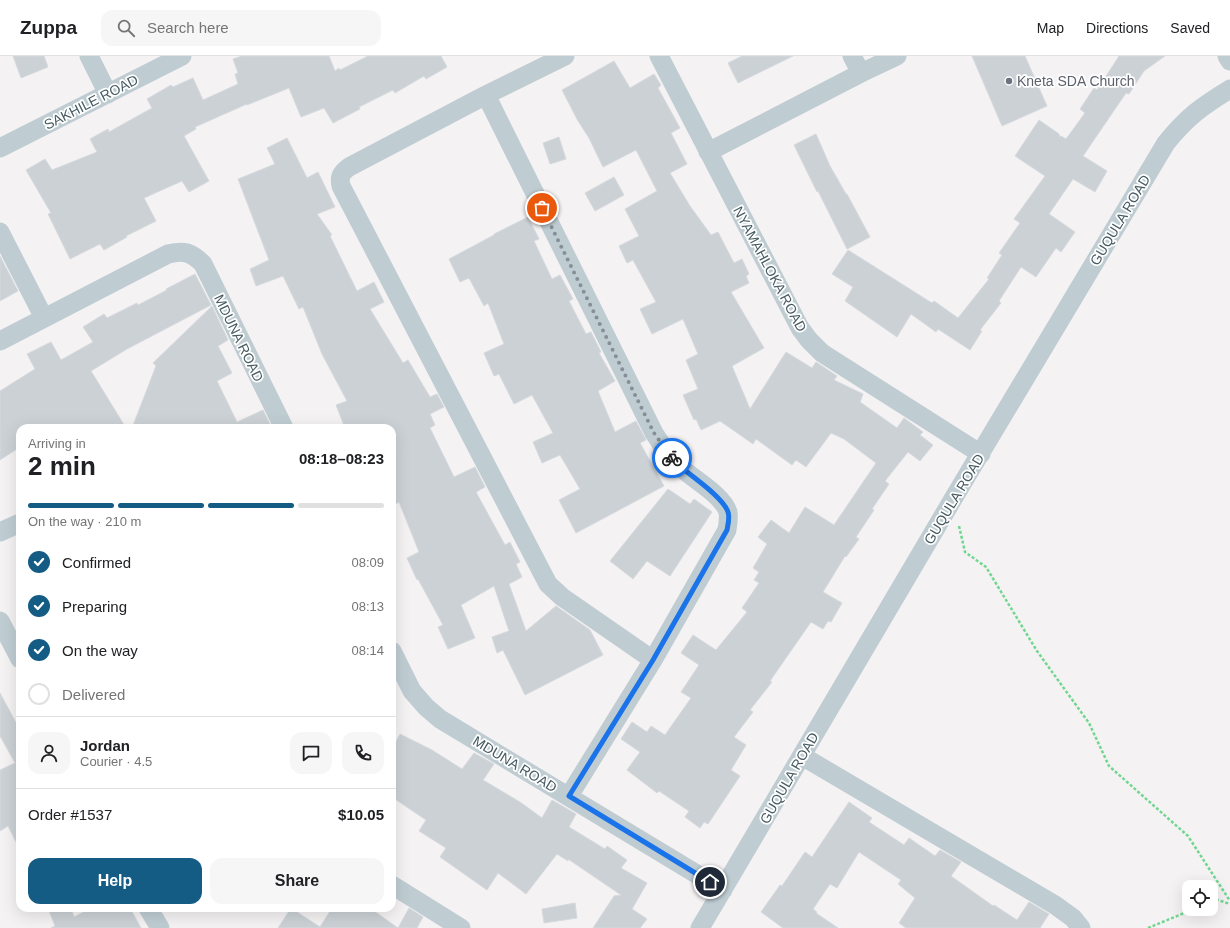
<!DOCTYPE html>
<html lang="en">
<head>
<meta charset="utf-8">
<style>
	:root { --surface:#fff; --page:#f6f6f6; --text:#202124; --muted:#757577; --line:#e0e0e0; --accent:#145c84 }
	body { margin:0; font-family:Arial,sans-serif; background:var(--page); color:var(--text); height:100vh; display:flex; flex-direction:column; font-size:15px; white-space:nowrap }
	* { box-sizing:border-box; margin:0 }
	p { font-size:13px; color:var(--muted) }
	.icon { flex:none; width:22px; height:22px; fill:none; stroke:currentColor; stroke-width:2; stroke-linecap:round; stroke-linejoin:round }
	.map { position:relative; flex:1; overflow:hidden }
	.sheet { position:absolute; left:16px; top:368px; width:380px; height:488px; display:flex; flex-direction:column; background:var(--surface); border-radius:12px; box-shadow:0 4px 16px #0002 }
	.sheet>* { flex:none }
	.tools { position:absolute; left:1182px; top:824px; display:grid; gap:8px }
	.tools a { display:grid; place-items:center; width:36px; height:36px; border-radius:8px; background:var(--surface); box-shadow:0 4px 16px #0002; font-size:20px }
	.pin { position:absolute; display:grid; place-items:center; width:34px; height:34px; color:#fff; margin:-17px; border:2px solid #fff; border-radius:50%; box-shadow:0 1px 4px #0007 }
	.courier { position:absolute; display:grid; place-items:center; width:40px; height:40px; margin:-20px; border:3px solid #1a73e8; border-radius:50%; background:#fff; color:#222; box-shadow:0 1px 5px #0007 }
	.overview em { font-style:normal; font-weight:800 }
	.overview div { display:flex; flex-direction:column-reverse }
	.overview { display:flex; align-items:center; justify-content:space-between; height:68px; padding:0 12px }
	h1 { font-size:26px; font-weight:800; line-height:30px }
	.bar { display:grid; grid-template-columns:repeat(4,1fr); gap:6px 4px; align-content:center; height:48px; padding:0 12px }
	.bar i { height:5px; border-radius:3px; background:var(--line) }
	.bar .selected { background:var(--accent) }
	.bar p { grid-column:span 4 }
	.line { display:flex; align-items:center; gap:10px; padding:0 12px; border-top:1px solid var(--line) }
	.line div { flex:1 }
	.round { display:grid; place-items:center; flex:none; width:42px; height:42px; border-radius:12px; background:var(--page) }
	ol { padding:0 12px; list-style:none }
	li { display:flex; align-items:center; gap:12px; height:44px }
	li p { margin-inline-start:auto }
	li .icon { padding:4px; border-radius:50%; background:var(--accent); color:#fff; stroke-width:4 }
	li:last-child { color:var(--muted) }
	li i { width:22px; height:22px; border:2px solid var(--line); border-radius:50% }
	.action { display:flex; gap:8px; margin-top:auto; padding:8px 12px }
	.action a { flex:1; height:46px; border-radius:12px; background:var(--accent); color:#fff; font-size:16px; font-weight:800; line-height:46px; text-align:center }
	.action a+a { background:var(--page); color:var(--text) }
	header { display:flex; align-items:center; gap:24px; box-sizing:border-box; height:56px; padding:0 20px; background:var(--surface); border-bottom:1px solid var(--line) }
	header strong { font-size:19px }
	nav { display:flex; gap:22px; margin-inline-start:auto; font-size:14px }
	.search { width:280px; height:36px; background:var(--page); display:flex; align-items:center; gap:10px; box-sizing:border-box; padding:0 14px; border-radius:12px; color:var(--muted); font-size:15px }
	.map>svg:first-child { display:block }
	.building { fill:#cbd1d5; stroke:#d6dade }
	.lines { fill:none; stroke-linecap:round; stroke-linejoin:round }
	.path { stroke:#71d790; stroke-width:2.5; stroke-dasharray:3 2; stroke-linecap:butt }
	.minor { stroke:#bfcdd3; stroke-width:19 }
	.done { stroke:#849095; stroke-width:4; stroke-dasharray:0 7.2 }
	.route { stroke:#1a73e8; stroke-width:5 }
	.worship-dot { fill:#6b7280; stroke:#fff; stroke-width:1.5 }
	.labels { text-anchor:middle; dominant-baseline:central; stroke-width:3.5; stroke-linejoin:round; paint-order:stroke }
	.worship-label { font-size:14px; fill:#5b616d; stroke:#fff; text-anchor:start }
	.street-label { font-size:14px; fill:#475b62; stroke:#fff }
</style>
</head>
<body>
<header>
<strong>Zuppa</strong>
<div class="search"><svg class="icon" aria-label="search" viewBox="0 0 24 24"><circle cx="10" cy="10" r="6"/><path d="M15 15l6 6"/></svg>Search here</div>
<nav><a>Map</a><a>Directions</a><a>Saved</a></nav>
</header>
<div class="map">
<svg width="1230" height="872" viewBox="0 0 1230 872">
	<rect width="100%" height="100%" fill="#f5f2f3"/>
	<path class="building" d="M13,0H44L48,11L21,22Z
		M242,0H329L335,15L339,12L340,14L368,0H441L447,11L426,23L424,20L395,37L393,34L359,51L360,53L333,67L324,52L301,61L289,32L247,49V48L195,71L196,73L184,80L209,125L189,136L182,125L144,142L156,165L126,180L127,181L104,194L100,188L70,203L48,158L51,157L26,114L45,103L52,114L97,96L90,83L108,73L109,76L152,52L147,43L171,29L173,31L193,22L203,44L238,28L235,18L238,17L233,3Z
		M742,0H793L738,27L728,7Z
		M972,0H1025L1047,50L1002,70Z
		M1119,0H1165L1144,15L1129,38L1126,37L1083,100L1107,115L1095,136L1073,123L1049,158L1075,176L1061,196L1056,192L1036,221L1021,211L999,245L1001,247L980,274L982,275L970,294L938,273L936,276L911,258L897,281L845,245L853,231L832,218L848,194L932,247L934,245L958,262L989,223L987,222L1002,199L999,197L1020,167L1014,163L1045,120L1015,100L1039,64L1059,78L1060,81L1061,80L1066,83L1085,57L1080,53L1094,32L1097,34Z
		M614,5L630,32L654,18L661,29L658,32L680,72L671,77L687,108L670,117L690,150L711,179L718,176L734,207L742,203L749,218L746,220L749,227L731,236L764,292L732,310L750,353L786,296L812,312L816,306L837,320L834,324L863,338L860,346L897,372L904,362L923,376L920,379L933,389L920,405L908,396L885,425L889,428L872,453L874,454L856,481L859,483L846,501L845,500L823,536L842,547L831,566L828,565L823,573L811,566L770,625L772,626L750,654L753,656L734,681L746,689L731,714L740,720L708,768L704,766L700,772L685,761L689,755L659,735L657,737L627,714L640,696L621,683L632,666L647,676L651,670L665,679L691,642L681,636L699,609L681,597L693,579L716,594L747,556L742,552L759,527L754,524L759,516L753,512L767,488L758,481L771,464L789,477L805,451L834,469L876,407L844,383L831,377L806,411L796,404L792,409L756,383L753,388L720,365L701,374L696,363L694,364L683,339L698,333L686,304L698,298L683,263L652,278L640,253L656,246L633,204L627,207L619,190L639,180L625,153L657,135L656,133L636,94L603,111L589,82L578,65L562,34Z
		M816,78L830,110L846,138H847L870,181L847,193L818,135L817,136L794,89Z
		M559,81L566,103L550,108L543,87Z
		M287,82L307,122L318,116L335,151L317,158L332,179L330,180L357,235L374,226L384,246L370,253L403,307L408,304L430,341L437,338L444,351L430,358L435,369L430,372L454,421L475,411L485,431L476,436L505,489L510,486L520,506L516,508L522,521L509,528L526,575L556,550L590,574L603,599L525,639L503,594L497,597L492,581L509,575L494,530L461,549L475,582L448,593L438,571L443,569L418,523L417,524L407,502L419,496L399,446L392,450V372H345L336,349L347,345L322,298L303,251L299,253L283,220L256,230L250,213L269,204L238,123L275,108L267,92Z
		M614,121L624,139L595,155L585,137Z
		M528,161L539,183L534,185L552,223L560,219L573,243L569,245L586,278L591,276L601,296L599,297L615,325L598,335L615,376L636,365L646,384L640,387L664,430L576,477L559,444L580,433L560,399L542,407L533,386L553,377L532,339L514,348L499,318L494,320L484,297L504,288L488,247L484,250L469,222L460,226L449,203L494,179V178Z
		M0,200L18,235L0,245Z
		M195,218L211,249L127,293L91,315L126,372H20V391L0,404V335L35,313L27,298L51,286L61,304L93,286L83,271L104,258L107,262L137,247L138,249L167,234L166,233Z
		M212,250L228,284L218,290L232,317L217,325L237,366L263,354L272,372H132L156,310L153,307Z
		M668,433L690,448L694,443L712,456L670,520L647,505L633,523L610,505Z
		M0,637L20,674V794L8,770L0,775V714L15,707L0,680Z
		M400,678L432,694L462,713L474,697L494,708L483,724L520,746L542,762L552,744L576,758L569,771L605,793L607,790L627,804L621,812L647,827L632,853L647,863L640,872H593L614,840L621,839L568,803V805L557,798L526,838L498,817L487,834L440,801L446,792L419,775L426,764L392,741V693Z
		M849,746L872,762L869,766L904,789L909,782L935,800L940,794L961,806L951,820L993,850L994,849L1017,864L1029,846L1049,858L1040,872H906L899,867L915,842L898,828L901,824L859,796L837,832L830,828L813,853L817,856L816,857L838,872H783L761,856L780,829L782,830L805,796L812,801Z
		M575,847L577,862L544,867L542,853Z
		M48,852H71L74,861L91,852H130L141,872H51L55,870Z
		M291,852L320,871L332,852H370L398,872L409,852L423,861L417,872H278Z"/>
	<g class="lines">
		<path class="path" d="M959,470L965,496L986,511L1037,595L1089,667L1109,710L1188,780L1230,845
			M1211,846L1218,844L1230,848
			M1148,872L1194,853"/>
		<path class="minor" d="M89,0L108,38
			M565,0L486,39L349,111C341,117 339,121 341,130L548,528L562,541L653,604
			M659,0L800,272L809,284L822,297L981,398
			M852,0L861,17
			M1227,0L1230,5
			M486,39L654,377C661,388 669,400 678,409C691,422 722,438 728,456C729,462 728,468 727,474L653,604L569,740
			M0,92L182,0
			M708,96L861,17L897,0
			M0,176L44,262
			M0,285L168,198C184,194 191,196 203,208L284,372
			M0,476L20,467
			M0,565L20,603
			M392,595L412,635L426,651L440,663L723,834
			M802,700L1055,849L1073,862L1081,872
			M392,829L461,872
			M148,852L160,872
			M700,872L953,443L1166,87C1187,61 1202,50 1230,33"/>
	</g>
	<g class="lines">
		<path class="done" d="M542,152L654,377L672,402"/>
		<path class="route" d="M672,402L678,409C690,419 723,441 728,456C730,462 728,468 727,474L653,604L569,740L710,826"/>
	</g>
	<circle class="worship-dot" cx="1009" cy="25" r="4"/>
	<g class="labels">
		<g class="worship-label">
			<text x="1017" y="25">Kneta SDA Church</text>
		</g>
		<g class="street-label">
			<text transform="translate(91 46) rotate(-27)">SAKHILE ROAD</text>
			<text transform="translate(1120 164) rotate(-59)">GUQULA ROAD</text>
			<text transform="translate(770 213) rotate(62)">NYAMAHLOKA ROAD</text>
			<text transform="translate(239 282) rotate(64)">MDUNA ROAD</text>
			<text transform="translate(954 443) rotate(-59)">GUQULA ROAD</text>
			<text transform="translate(515 708) rotate(31)">MDUNA ROAD</text>
			<text transform="translate(789 722) rotate(-60)">GUQULA ROAD</text>
		</g>
	</g>
</svg>
<div class="tools">
<a><svg class="icon" aria-label="locate" viewBox="0 0 24 24"><circle cx="12" cy="12" r="6"/><path d="M12 2v4M12 18v4M2 12h4M18 12h4"/></svg></a>
</div>
<div class="pin" style="left:542px;top:152px;background:#ea580c"><svg class="icon" aria-label="bag" viewBox="0 0 24 24"><path d="M5 8h14l-1 12H6zM9 8a3 3 0 0 1 6 0"/></svg></div>
<div class="pin" style="left:710px;top:826px;background:#1f2937"><svg class="icon" aria-label="home" viewBox="0 0 24 24"><path d="M3 11l9-7 9 7M6 9v11h12V9"/></svg></div>
<div class="courier" style="left:672px;top:402px"><svg class="icon" aria-label="bike" viewBox="0 0 24 24"><circle cx="6" cy="16" r="4"/><circle cx="18" cy="16" r="4"/><path d="M6 16l4-8h5l3 8M10 8l3 8H6M13 5h3"/></svg></div>
<section class="sheet">
<div class="overview"><div><h1>2 min</h1><p>Arriving in</p></div><em>08:18–08:23</em></div>
<div class="bar"><i class="selected"></i><i class="selected"></i><i class="selected"></i><i></i><p>On the way · 210 m</p></div>
<ol>
<li><svg class="icon" aria-label="check" viewBox="0 0 24 24"><path d="M5 12l5 5 9-10"/></svg>Confirmed<p>08:09</p></li>
<li><svg class="icon" aria-label="check" viewBox="0 0 24 24"><path d="M5 12l5 5 9-10"/></svg>Preparing<p>08:13</p></li>
<li><svg class="icon" aria-label="check" viewBox="0 0 24 24"><path d="M5 12l5 5 9-10"/></svg>On the way<p>08:14</p></li>
<li><i></i>Delivered</li>
</ol>
<div class="line" style="height:72px"><a class="round"><svg class="icon" aria-label="person" viewBox="0 0 24 24"><circle cx="12" cy="8" r="4"/><path d="M4 21q1-7 8-7t8 7"/></svg></a><div><b>Jordan</b><p>Courier · 4.5</p></div><a class="round"><svg class="icon" aria-label="chat" viewBox="0 0 24 24"><path d="M4 5h16v11H9l-5 4z"/></svg></a><a class="round"><svg class="icon" aria-label="phone" viewBox="0 0 24 24"><path d="M5 4h4l2 5-3 2q2 4 5 5l2-3 5 2v4C11 20 4 13 5 4z"/></svg></a></div>
<div class="line" style="height:52px"><div>Order #1537</div><b>$10.05</b></div>
<div class="action"><a>Help</a><a>Share</a></div>
</section>
</div>
</body>
</html>
